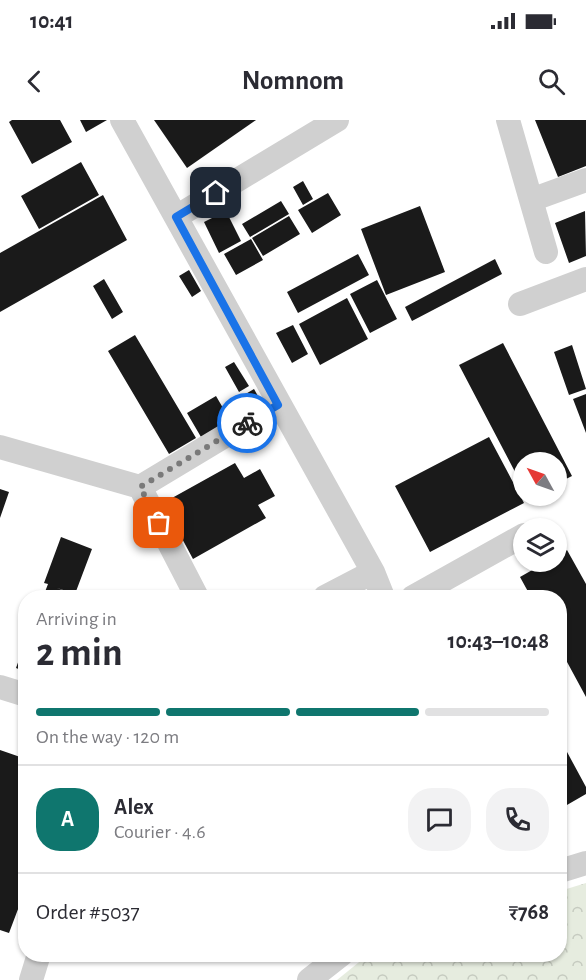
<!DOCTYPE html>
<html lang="en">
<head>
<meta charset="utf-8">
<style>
	:root { --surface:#fff; --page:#f2f2f3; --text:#2b2b33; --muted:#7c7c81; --line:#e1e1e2; --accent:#0f766e }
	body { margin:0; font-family:"Alegreya Sans",sans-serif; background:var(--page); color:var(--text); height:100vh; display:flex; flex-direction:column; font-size:22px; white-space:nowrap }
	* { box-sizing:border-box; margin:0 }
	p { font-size:20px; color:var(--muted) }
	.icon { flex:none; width:33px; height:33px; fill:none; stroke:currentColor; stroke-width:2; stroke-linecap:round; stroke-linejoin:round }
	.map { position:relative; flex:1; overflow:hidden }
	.details { position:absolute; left:18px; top:470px; width:549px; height:372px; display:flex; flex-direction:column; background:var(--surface); border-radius:24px; box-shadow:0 2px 4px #0004 }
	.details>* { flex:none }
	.needle { width:39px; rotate:310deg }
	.fabs { position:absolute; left:513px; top:332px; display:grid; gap:12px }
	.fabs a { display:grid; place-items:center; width:54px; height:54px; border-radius:50%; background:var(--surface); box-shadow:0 2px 4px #0004; font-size:30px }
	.pin { position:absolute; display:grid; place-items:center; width:51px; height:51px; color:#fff; margin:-26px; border-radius:12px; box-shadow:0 3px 9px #0006 }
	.courier { position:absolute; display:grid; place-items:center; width:60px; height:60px; margin:-30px; border:4px solid #1a73e8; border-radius:50%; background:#fff; color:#222; box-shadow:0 2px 8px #0007 }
	.summary em { font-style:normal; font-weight:700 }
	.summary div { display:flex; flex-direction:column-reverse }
	.summary { display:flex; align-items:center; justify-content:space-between; height:102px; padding:0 18px }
	h1 { font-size:39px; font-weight:700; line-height:45px }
	.bar { display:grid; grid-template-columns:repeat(4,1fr); gap:9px 6px; align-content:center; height:72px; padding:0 18px }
	.bar i { height:8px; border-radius:4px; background:var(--line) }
	.bar .active { background:var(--accent) }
	.bar p { grid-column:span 4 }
	.line { display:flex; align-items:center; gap:15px; padding:0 18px; border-top:2px solid var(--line) }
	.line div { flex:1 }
	.round { display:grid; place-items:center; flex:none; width:63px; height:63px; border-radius:24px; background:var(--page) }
	.status { display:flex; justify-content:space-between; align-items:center; height:42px; padding:0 30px; background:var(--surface); direction:ltr }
	.status svg { height:16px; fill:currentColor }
	header { display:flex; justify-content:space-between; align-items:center; height:78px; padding:0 18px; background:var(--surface); font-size:27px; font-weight:700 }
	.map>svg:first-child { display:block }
	.park { fill:url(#park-crowns) }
	.building { fill:#1a1a1a }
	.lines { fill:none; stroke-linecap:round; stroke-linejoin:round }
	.minor { stroke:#d0d0d0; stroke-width:24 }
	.done { stroke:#7a7a7a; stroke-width:6; stroke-dasharray:0 10.8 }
	.route { stroke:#1a73e8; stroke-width:8 }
</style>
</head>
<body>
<div class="status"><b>10:41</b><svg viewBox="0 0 49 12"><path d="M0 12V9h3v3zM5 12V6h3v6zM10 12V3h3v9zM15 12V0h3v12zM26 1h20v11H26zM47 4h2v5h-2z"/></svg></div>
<header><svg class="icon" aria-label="back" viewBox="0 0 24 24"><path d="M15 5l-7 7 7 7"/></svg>Nomnom<svg class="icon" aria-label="search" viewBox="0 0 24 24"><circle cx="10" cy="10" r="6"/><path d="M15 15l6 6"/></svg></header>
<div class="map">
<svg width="586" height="860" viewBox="0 0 586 860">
	<defs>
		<pattern id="park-crowns" width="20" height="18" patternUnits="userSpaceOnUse" patternTransform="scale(1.5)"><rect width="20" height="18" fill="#e6ecdf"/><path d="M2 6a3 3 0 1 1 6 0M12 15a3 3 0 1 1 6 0" fill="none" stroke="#c6cbc0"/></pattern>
	</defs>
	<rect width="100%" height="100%" fill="#fff"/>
	<path class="park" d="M586,763V860H337L369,834H560V771Z"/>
	<path class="building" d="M12,0H60L72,22L32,44L9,2Z
		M80,0H107L86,12Z
		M154,0H256L187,48Z
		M535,0H586V46L558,57Z
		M81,42L99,75L39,109L21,76Z
		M303,61L313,79L303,85L293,67Z
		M328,73L341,95L312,113L298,90Z
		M103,75L127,120L0,192V133Z
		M281,81L289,94L250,117L242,104Z
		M420,86L445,152L386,175L361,109Z
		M226,91L241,121L219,133L204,102Z
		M585,91L586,136L569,143L555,103Z
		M289,96L300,114L263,136L252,118Z
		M251,119L263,140L236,155L224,134Z
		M358,134L369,155L298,193L287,172Z
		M495,139L502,154L412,201L405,187Z
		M189,150L201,171L192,177L179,156Z
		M104,159L123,192L112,199L93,166Z
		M377,160L397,199L370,213L350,174Z
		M347,178L368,219L320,245L299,204Z
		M293,205L308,234L292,243L276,213Z
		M135,215L196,318L169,334L108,231Z
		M503,223L572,356L556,364V342H524V369L459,245Z
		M572,225L586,269L569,275L554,232Z
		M234,242L249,266L239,272L225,247Z
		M254,269L263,285L241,298L232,282Z
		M586,274V313L573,279Z
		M216,276L230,300L201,317L187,293Z
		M489,317L524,383L430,432L395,366Z
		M235,343L244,358L260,349L275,376L258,385L266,398L193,439L163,383Z
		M0,369L9,372L0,398Z
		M61,417L92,429L75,474L57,468L80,477H43L48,464L44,463Z
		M567,430L586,464V577L560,529V477H531L520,457L548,441H556V436Z
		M25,523H26V552L16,548Z
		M560,619L586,667V674L560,689Z
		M0,630L26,639V768L9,813L0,810Z"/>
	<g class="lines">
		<path class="minor" d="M122,0L373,452L383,477
			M508,0L546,132
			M531,80L586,60
			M176,97L337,0
			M520,184L586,159
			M0,327L140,367
			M197,477L140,367L278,284
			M325,477L373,452
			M413,477L524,415
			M0,567L26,575
			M560,751L586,743
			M31,860L39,834
			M309,860L342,834"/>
	</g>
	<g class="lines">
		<path class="done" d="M159,403L140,367L247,303"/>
		<path class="route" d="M216,73L176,97L278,285L247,303"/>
	</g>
</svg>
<div class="fabs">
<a><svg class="needle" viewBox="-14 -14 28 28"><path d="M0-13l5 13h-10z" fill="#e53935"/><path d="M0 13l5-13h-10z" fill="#7c7c81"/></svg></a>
<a><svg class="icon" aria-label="layers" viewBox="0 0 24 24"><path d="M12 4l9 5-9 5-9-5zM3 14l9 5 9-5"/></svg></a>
</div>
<div class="pin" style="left:159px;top:403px;background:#ea580c"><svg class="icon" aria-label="bag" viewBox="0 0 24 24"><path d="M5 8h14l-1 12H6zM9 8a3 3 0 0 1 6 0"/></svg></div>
<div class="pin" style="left:216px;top:73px;background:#1f2937"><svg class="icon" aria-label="home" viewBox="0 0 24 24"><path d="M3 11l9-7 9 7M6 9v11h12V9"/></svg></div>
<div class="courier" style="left:247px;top:303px"><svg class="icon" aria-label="bike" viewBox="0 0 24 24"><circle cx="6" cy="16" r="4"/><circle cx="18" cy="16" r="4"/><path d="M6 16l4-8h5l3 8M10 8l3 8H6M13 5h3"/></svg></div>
<section class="details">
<div class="summary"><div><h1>2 min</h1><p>Arriving in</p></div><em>10:43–10:48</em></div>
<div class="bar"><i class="active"></i><i class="active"></i><i class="active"></i><i></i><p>On the way · 120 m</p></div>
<div class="line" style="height:108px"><b class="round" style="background:var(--accent);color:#fff">A</b><div><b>Alex</b><p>Courier · 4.6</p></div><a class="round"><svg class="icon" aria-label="chat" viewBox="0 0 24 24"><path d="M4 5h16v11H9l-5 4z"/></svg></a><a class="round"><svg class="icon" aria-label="phone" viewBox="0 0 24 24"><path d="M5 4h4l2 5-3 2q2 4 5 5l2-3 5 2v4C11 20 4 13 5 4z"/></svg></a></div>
<div class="line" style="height:78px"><div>Order #5037</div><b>₹768</b></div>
</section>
</div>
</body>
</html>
